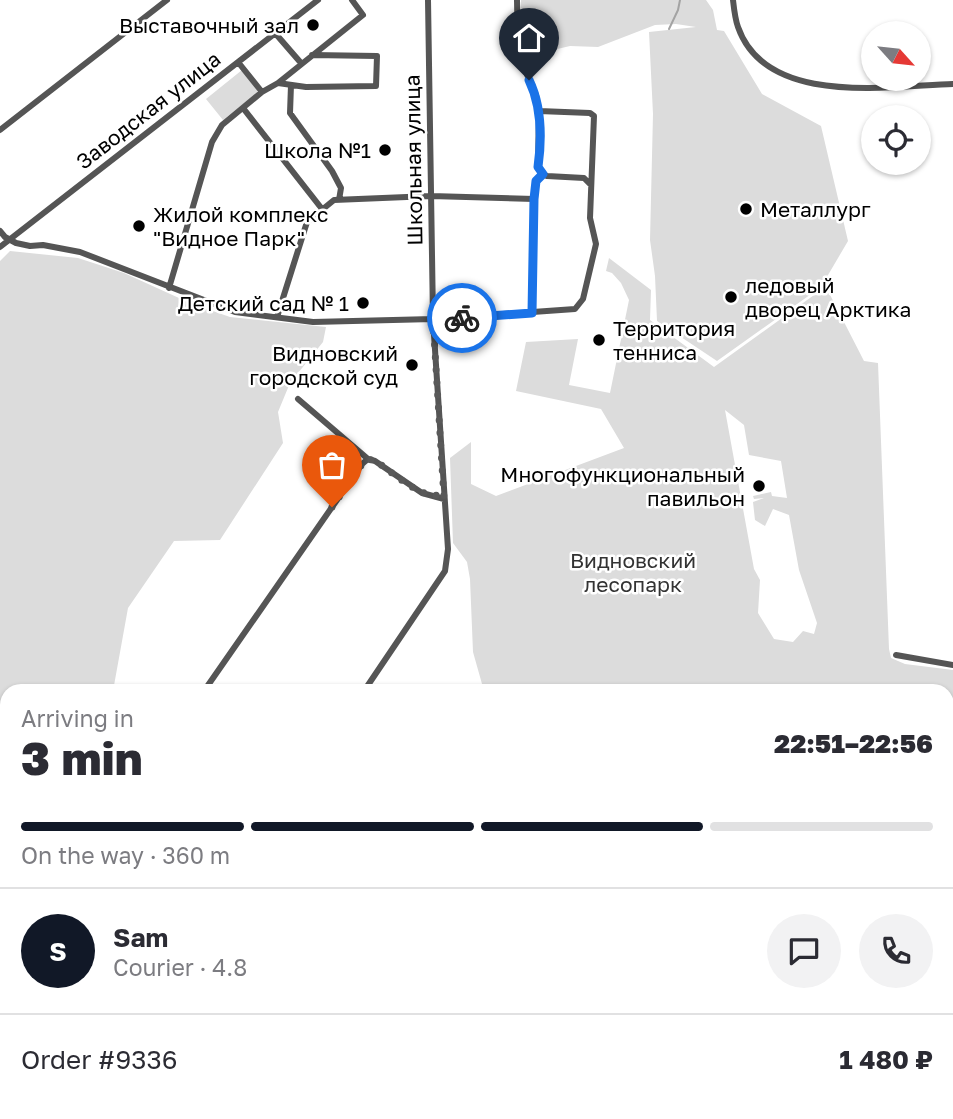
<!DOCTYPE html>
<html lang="en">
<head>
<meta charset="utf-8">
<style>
	:root { --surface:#fff; --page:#f2f2f3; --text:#2b2b33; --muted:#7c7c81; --line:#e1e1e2; --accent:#111827 }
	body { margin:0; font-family:"Golos Text",sans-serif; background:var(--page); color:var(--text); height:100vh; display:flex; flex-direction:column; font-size:26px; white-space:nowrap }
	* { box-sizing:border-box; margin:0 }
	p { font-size:23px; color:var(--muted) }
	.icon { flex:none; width:38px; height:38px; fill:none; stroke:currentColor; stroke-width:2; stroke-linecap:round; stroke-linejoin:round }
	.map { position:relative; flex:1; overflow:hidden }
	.sheet { position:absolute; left:0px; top:684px; width:954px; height:436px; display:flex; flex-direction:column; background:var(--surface); border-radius:21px 21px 0 0; box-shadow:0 2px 5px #0004 }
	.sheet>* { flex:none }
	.needle { width:46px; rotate:117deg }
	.controls { position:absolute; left:861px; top:21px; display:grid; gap:14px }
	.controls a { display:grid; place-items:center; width:70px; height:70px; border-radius:50%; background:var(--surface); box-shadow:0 2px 5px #0004; font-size:35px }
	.pin { position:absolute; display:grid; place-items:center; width:60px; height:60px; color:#fff; margin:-72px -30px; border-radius:50% 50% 50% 0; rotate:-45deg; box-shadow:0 0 7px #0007 }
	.pin .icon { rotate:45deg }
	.courier { position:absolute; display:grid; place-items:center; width:70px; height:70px; margin:-35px; border:5px solid #1a73e8; border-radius:50%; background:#fff; color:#222; box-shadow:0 2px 9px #0007 }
	.overview em { font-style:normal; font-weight:800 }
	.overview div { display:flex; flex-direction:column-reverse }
	.overview { display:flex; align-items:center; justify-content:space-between; height:119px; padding:0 21px }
	h1 { font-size:46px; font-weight:800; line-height:52px }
	.bar { display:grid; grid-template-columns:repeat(4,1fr); gap:10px 7px; align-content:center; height:84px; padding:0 21px }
	.bar i { height:9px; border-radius:5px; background:var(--line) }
	.bar .on { background:var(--accent) }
	.bar p { grid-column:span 4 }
	.line { display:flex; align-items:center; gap:18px; padding:0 21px; border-top:2px solid var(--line) }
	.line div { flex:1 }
	.round { display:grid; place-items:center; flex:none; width:74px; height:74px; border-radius:37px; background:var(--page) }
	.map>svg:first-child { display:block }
	.green { fill:#dcdcdc; fill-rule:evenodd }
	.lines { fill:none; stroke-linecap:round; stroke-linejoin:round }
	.stream { stroke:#a3a3a3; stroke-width:2 }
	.minor { stroke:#555; stroke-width:6 }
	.done { stroke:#595959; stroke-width:7; stroke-dasharray:0 12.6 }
	.route { stroke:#1a73e8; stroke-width:9 }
	.poi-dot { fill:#000; stroke:#fff; stroke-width:2.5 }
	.labels { text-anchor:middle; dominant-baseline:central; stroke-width:5; stroke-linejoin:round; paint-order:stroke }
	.poi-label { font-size:21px; fill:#000; stroke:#fff; text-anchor:end }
	.street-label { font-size:21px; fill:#000; stroke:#fff }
	.park-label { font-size:21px; fill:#333; stroke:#fff }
</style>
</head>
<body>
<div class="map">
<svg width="953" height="1119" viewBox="0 0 953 1119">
	<rect width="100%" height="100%" fill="#fff"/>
	<path class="green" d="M521,0H706L713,10L717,30L724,31L762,94L821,126L848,241L821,287L717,361L657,321L655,276L650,240L653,114L649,32L696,27L676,24L655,25L598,47L570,46L524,57L521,50Z
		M242,70L258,92L223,120L206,99Z
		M10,251L78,258L124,273L190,303L230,317L326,327L323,342L290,383L278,412L283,443L220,540L174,541L128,608L113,691H7V955L0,959V261Z
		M609,258L651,290L650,320L714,367L821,290L825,285L864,361L878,363L889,649L891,658L905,664L953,670V1119H324L334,1113H947V691H484L473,652L470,579L467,562L453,543L450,458L471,442V484L496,496L624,448L601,409L516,391L526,342L578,339L569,385L610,393L629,300L621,283L612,273L606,271ZM725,410L744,425L749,455L781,461L787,498L772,496L771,492L753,496L754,499L764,498L753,502L755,520L765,526L773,509L789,515L799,570L817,623L814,634L803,631L793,642L774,639L758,613L760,580L754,569Z"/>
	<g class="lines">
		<path class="stream" d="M669,29L678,10L680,0
			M0,904L7,898"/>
		<path class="minor" d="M517,0L518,54L536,95L539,111L538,167L543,174L536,181L534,199L532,313
			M733,0C734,9 735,19 738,27C766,107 888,86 953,84
			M275,33L301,63
			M238,62L262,92
			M278,83L363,15L352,0
			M291,85L290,113L332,171L341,188L339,200
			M243,108L322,209
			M0,130L167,0
			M543,174L547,176L584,178L591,185
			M0,231L5,237L16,243L30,246L43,245L80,252L235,312L313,322L433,319L575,309L583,299L596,244L590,218L594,116L590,113L539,111
			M0,247L318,0
			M169,288L212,142L222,125L262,92L278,83L306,87L376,86L377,56L312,55
			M277,317L307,222L334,200L431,196L534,199
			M298,399L368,459L375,461L422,493L444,499
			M896,655L953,665
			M204,691L362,464L368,459
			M364,691L445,571L448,549L433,319L428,0
			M0,990L7,980
			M0,1053L7,1058
			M3,1119L7,1113
			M70,1119L74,1113"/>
	</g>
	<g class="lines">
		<path class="done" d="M332,507L362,464L368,459L376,461C390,471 422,499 438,495L444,499L433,319L462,318"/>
		<path class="route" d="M462,318L532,313L534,199L536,181L543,174L538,167C542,138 542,107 529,80"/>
	</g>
	<g class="poi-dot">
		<circle cx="313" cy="25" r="7"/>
		<circle cx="385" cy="150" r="7"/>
		<circle cx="746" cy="209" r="7"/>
		<circle cx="139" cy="226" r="7"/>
		<circle cx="731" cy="297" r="7"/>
		<circle cx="363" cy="303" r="7"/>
		<circle cx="599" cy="340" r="7"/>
		<circle cx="412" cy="365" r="7"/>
		<circle cx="759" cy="486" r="7"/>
	</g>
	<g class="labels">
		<g class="poi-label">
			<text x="299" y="25">Выставочный зал</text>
			<text x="371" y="150">Школа №1</text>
			<text x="760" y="209" text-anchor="start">Металлург</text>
			<text x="153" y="214" text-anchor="start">Жилой комплекс<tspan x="153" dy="24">"Видное Парк"</tspan></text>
			<text x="745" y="285" text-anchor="start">ледовый<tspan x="745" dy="24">дворец Арктика</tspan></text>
			<text x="349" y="303">Детский сад № 1</text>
			<text x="613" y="328" text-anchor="start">Территория<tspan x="613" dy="24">тенниса</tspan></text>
			<text x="398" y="353">Видновский<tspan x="398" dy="24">городской суд</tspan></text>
			<text x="745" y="474">Многофункциональный<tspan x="745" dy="24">павильон</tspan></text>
		</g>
		<g class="street-label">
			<text transform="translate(148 110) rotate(-38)">Заводская улица</text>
			<text transform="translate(413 160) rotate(-91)">Школьная улица</text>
		</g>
		<g class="park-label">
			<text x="633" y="560">Видновский<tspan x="633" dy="24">лесопарк</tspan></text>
		</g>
	</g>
</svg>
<div class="controls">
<a><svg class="needle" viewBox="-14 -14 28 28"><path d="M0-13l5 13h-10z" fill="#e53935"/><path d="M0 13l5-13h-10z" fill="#7c7c81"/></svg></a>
<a><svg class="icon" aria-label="locate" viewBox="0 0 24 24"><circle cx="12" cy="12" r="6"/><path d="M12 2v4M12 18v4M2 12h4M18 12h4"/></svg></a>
</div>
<div class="pin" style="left:332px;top:507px;background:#ea580c"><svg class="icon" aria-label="bag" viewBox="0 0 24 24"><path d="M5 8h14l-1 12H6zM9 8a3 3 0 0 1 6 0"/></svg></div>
<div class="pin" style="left:529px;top:80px;background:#1f2937"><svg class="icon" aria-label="home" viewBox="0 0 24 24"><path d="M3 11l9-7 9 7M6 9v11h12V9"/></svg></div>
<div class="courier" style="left:462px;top:318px"><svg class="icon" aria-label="bike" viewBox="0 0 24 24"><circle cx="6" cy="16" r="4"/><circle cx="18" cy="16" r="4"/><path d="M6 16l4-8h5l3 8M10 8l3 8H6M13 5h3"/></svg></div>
<section class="sheet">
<div class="overview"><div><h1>3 min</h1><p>Arriving in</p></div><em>22:51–22:56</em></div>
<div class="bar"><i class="on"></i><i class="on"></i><i class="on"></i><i></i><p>On the way · 360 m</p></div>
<div class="line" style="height:126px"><b class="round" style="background:var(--accent);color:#fff">S</b><div><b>Sam</b><p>Courier · 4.8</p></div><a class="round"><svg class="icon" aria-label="chat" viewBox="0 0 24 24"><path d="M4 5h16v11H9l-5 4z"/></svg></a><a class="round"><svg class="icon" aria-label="phone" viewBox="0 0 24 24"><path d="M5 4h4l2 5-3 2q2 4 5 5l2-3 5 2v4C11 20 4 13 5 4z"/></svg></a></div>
<div class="line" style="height:91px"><div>Order #9336</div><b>1 480 ₽</b></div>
</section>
</div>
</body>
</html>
